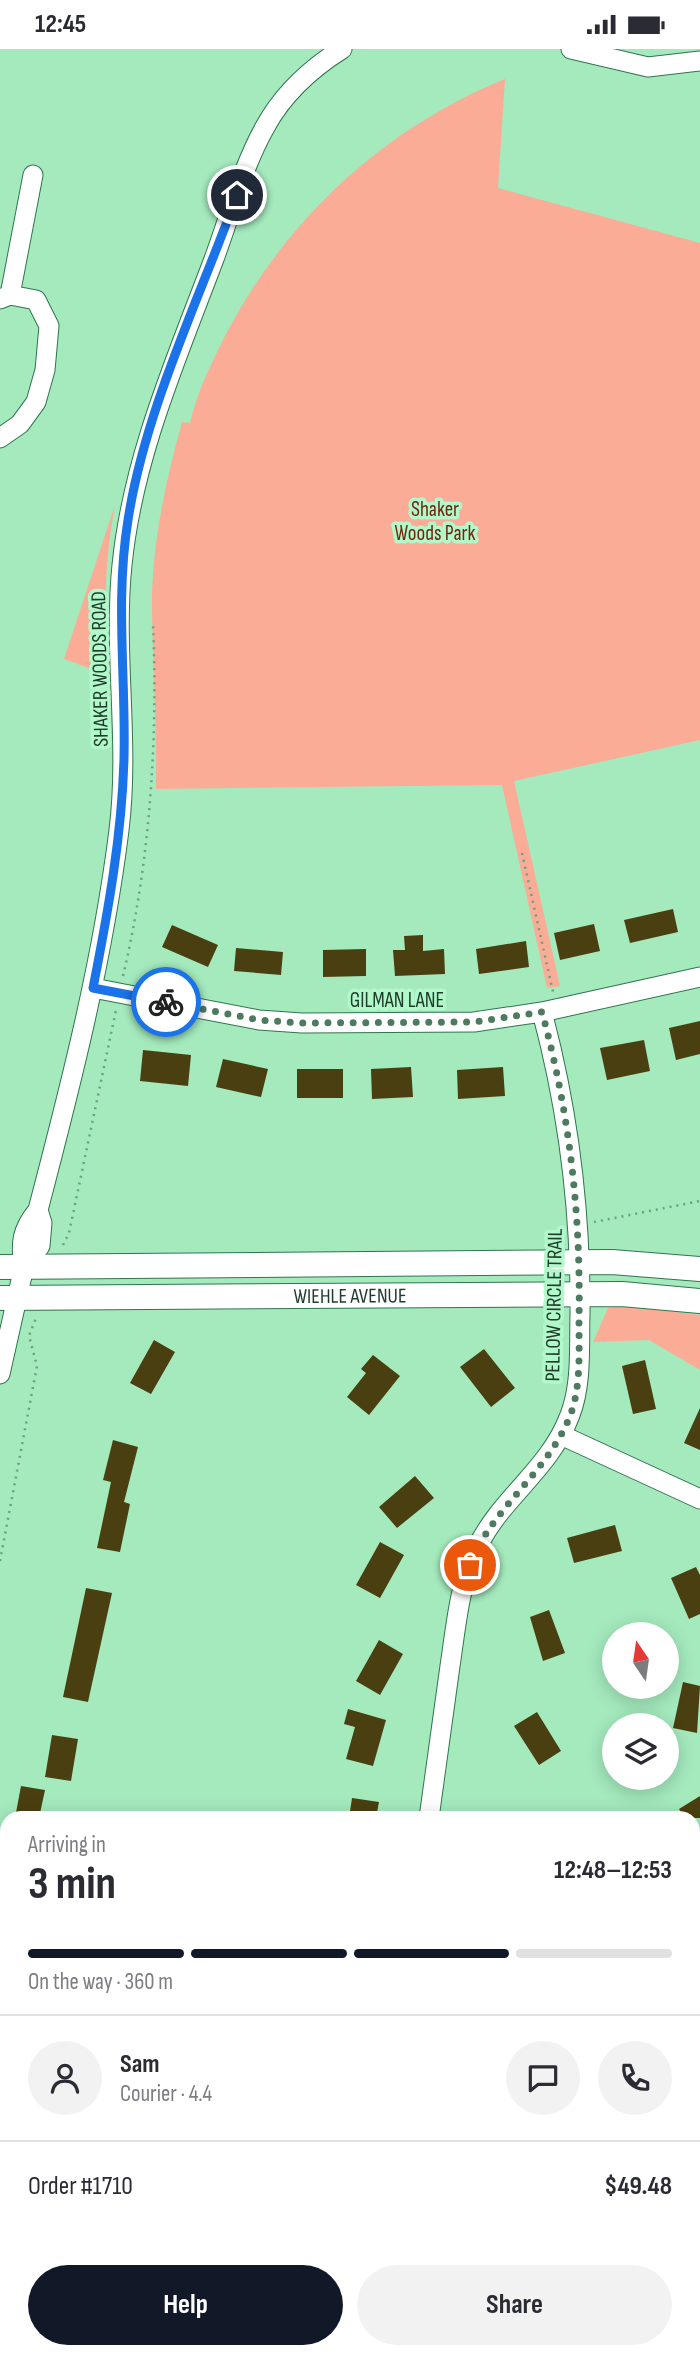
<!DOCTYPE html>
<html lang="en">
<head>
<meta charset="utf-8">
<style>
	:root { --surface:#fff; --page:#f2f2f3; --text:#2b2b33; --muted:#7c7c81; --line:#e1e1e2; --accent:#111827 }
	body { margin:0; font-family:"Sofia Sans Condensed",sans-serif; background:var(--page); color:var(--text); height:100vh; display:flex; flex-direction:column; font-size:26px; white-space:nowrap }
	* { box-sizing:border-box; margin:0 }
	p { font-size:23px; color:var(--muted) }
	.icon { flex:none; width:38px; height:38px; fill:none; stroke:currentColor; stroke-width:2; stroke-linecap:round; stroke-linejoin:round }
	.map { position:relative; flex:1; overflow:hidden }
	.details { position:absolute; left:0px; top:1762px; width:700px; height:548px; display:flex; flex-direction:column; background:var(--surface); border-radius:21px 21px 0 0; box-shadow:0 4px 18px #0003 }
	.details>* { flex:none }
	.needle { width:46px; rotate:347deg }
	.tools { position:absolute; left:602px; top:1573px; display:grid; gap:14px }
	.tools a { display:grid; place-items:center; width:77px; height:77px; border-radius:50%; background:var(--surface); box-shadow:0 4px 18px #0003; font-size:35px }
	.pin { position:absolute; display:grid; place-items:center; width:60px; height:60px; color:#fff; margin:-30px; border:4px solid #fff; border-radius:50%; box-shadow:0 2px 7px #0007 }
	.courier { position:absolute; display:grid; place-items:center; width:70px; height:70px; margin:-35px; border:5px solid #1a73e8; border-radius:50%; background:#fff; color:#222; box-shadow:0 2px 9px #0007 }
	.headline em { font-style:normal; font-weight:700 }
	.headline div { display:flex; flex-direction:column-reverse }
	.headline { display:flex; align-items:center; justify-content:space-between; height:119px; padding:0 28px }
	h1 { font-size:46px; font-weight:700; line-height:52px }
	.bar { display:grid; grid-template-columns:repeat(4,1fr); gap:10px 7px; align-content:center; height:84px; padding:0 28px }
	.bar i { height:9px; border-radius:5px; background:var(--line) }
	.bar .current { background:var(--accent) }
	.bar p { grid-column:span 4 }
	.line { display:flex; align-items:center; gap:18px; padding:0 28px; border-top:2px solid var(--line) }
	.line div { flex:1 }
	.round { display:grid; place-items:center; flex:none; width:74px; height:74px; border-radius:37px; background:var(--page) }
	.cta { display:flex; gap:14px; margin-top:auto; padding:14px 28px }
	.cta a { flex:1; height:80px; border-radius:42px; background:var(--accent); color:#fff; font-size:28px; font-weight:700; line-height:80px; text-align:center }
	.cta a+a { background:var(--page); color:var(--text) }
	.status { display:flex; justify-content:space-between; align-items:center; height:49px; padding:0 35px; background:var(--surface); direction:ltr }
	.status svg { height:19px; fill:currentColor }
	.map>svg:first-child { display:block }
	.green { fill:#faac97 }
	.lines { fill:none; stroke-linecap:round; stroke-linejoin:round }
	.stream { stroke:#4edd91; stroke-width:5 }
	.building { fill:#4a3f10 }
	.minor-casing { stroke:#2f754e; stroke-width:21 }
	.major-casing { stroke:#2f754e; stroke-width:26 }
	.path { stroke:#6ba07f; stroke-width:2.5; stroke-dasharray:2 5; stroke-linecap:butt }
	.minor { stroke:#fff; stroke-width:19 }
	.major { stroke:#fff; stroke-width:24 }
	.done { stroke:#4e7a5f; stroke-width:7; stroke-dasharray:0 12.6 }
	.route { stroke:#1a73e8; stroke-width:9 }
	.labels { text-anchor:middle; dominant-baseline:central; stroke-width:7; stroke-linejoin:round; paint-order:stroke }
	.park-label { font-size:21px; fill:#73240c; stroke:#b1f8ca }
	.street-label { font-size:21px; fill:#203d2c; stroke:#b1f8ca }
</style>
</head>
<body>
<div class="status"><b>12:45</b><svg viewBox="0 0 49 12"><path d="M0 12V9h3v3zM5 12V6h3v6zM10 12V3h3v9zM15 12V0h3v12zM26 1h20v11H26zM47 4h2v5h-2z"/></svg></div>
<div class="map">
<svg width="700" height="2309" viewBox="0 0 700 2309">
	<rect width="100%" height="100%" fill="#a4eabd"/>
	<path class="green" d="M505,30L498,139L700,194V691L514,732L560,937L547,939L502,736L156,740C157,681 153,622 152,563C151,498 165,435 182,373L190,374C196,347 207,324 219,299C278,178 379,81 505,30Z
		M115,456C104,514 103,569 111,627L64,610Z
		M626,1257L700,1266V1321L649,1291L593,1293L608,1259Z"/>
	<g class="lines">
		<path class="stream" d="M693,2183L700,2164
			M168,2303L171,2309
			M323,2303V2309
			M114,2309L115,2303
			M303,2309L304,2303
			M563,2309L565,2303"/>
	</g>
	<path class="building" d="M673,860L678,883L630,894L624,871Z
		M594,875L600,902L560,911L554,884Z
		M172,876L218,896L208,918L162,898Z
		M423,886V902L444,900L445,925L395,927L393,901H405L404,887Z
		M526,892L529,918L479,925L476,900Z
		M236,899L283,903L281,926L234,922Z
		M366,900V927L323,928V901Z
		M700,972V1005L676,1011L669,979Z
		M644,991L650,1022L607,1031L600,999Z
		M143,1001L191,1006L188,1037L140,1032Z
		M223,1010L268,1020L261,1048L216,1038Z
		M411,1018L413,1048L372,1050L371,1020Z
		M503,1018L505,1047L458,1050L457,1021Z
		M297,1020H343V1049H297Z
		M154,1291L175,1303L151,1345L130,1334Z
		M484,1300L515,1339L491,1358L460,1318Z
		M373,1306L400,1327L369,1366L347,1348L366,1324L361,1320Z
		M645,1311L656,1360L633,1365L622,1317Z
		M700,1359V1401L684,1394Z
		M113,1391L138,1398L124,1453L130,1455L120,1503L97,1499L111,1433L103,1431Z
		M415,1427L434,1449L397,1479L379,1458Z
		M615,1476L622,1502L574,1514L567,1489Z
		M380,1493L404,1506L380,1549L356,1536Z
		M696,1518L700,1526V1565L689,1570L671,1529Z
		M86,1539L112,1544L88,1653L63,1648Z
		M549,1561L565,1604L543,1612L530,1568Z
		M379,1591L403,1605L380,1646L356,1632Z
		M683,1633L700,1637L697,1684L673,1679Z
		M348,1660L386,1671L373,1717L346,1710L355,1678L344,1675Z
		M537,1663L561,1702L539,1716L514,1677Z
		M52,1686L78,1690L71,1732L45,1728Z
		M21,1737L45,1741L39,1769H15Z
		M700,1747V1769H684L679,1760Z
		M352,1749L379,1753L376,1769H349Z"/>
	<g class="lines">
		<defs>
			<path id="minor" d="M571,0L648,18L700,12
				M10,246L33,126
				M0,250L10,246L36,251L49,277L45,321L36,353L20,375L0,389
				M93,939L259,971L302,974L474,973L542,963L700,928
				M24,1218C20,1194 22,1180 38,1161C71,1035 103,910 119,781C130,693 113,604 122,516C133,408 176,311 214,210C230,167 242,119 265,78C283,45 310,20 342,0
				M0,1325L24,1218L40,1197L42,1174L38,1161
				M561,1386L700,1450
				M429,1769C436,1719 443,1668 450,1617C456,1578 459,1535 477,1499C501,1448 549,1422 570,1366C582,1335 579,1298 580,1266C581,1162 569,1064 542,963"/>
			<g id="major">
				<path d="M0,1218L612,1213L700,1220"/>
				<path id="s1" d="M0,1249L622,1245L700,1252"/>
			</g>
		</defs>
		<use href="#minor" class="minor-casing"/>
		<use href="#major" class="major-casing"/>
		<path class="path" d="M522,804L553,943
			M123,927C150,813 158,692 153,575
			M594,1173L700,1152
			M63,1196L69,1184L116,961
			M0,1512L37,1317L29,1287L36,1269"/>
		<use href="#minor" class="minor"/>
		<use href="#major" class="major"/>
	</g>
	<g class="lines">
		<path class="done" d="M166,953L259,971L302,974L474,973L542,963C570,1066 581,1166 579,1273C579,1303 581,1339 570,1367C547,1425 492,1458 470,1516"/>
		<path class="route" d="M166,953L93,939C108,863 122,786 124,709C126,629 115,551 128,471C145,361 199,251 237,146"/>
	</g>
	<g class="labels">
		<g class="park-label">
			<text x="435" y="460">Shaker<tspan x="435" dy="24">Woods Park</tspan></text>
		</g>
		<g class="street-label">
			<text transform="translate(100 620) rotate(-91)">SHAKER WOODS ROAD</text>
			<text x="397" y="951">GILMAN LANE</text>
			<text stroke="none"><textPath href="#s1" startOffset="350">WIEHLE AVENUE</textPath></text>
			<text transform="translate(554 1256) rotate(-89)">PELLOW CIRCLE TRAIL</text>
		</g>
	</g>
</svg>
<div class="tools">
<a><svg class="needle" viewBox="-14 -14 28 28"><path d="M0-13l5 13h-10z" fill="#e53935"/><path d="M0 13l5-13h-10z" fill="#7c7c81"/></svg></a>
<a><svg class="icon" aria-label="layers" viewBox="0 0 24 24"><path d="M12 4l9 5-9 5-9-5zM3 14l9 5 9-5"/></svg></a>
</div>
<div class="pin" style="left:470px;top:1516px;background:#ea580c"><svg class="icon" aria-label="bag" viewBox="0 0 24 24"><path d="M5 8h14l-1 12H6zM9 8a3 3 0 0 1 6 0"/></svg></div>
<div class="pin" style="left:237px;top:146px;background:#1f2937"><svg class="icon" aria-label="home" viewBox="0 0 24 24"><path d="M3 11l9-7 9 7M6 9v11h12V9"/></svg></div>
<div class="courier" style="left:166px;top:953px"><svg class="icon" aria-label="bike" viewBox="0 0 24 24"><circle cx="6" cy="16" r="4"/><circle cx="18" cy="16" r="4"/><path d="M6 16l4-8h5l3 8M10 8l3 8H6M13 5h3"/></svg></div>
<section class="details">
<div class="headline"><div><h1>3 min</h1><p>Arriving in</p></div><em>12:48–12:53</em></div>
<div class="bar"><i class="current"></i><i class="current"></i><i class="current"></i><i></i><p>On the way · 360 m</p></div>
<div class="line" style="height:126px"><a class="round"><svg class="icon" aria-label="person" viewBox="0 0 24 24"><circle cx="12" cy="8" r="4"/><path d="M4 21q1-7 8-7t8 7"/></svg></a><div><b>Sam</b><p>Courier · 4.4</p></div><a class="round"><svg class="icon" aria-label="chat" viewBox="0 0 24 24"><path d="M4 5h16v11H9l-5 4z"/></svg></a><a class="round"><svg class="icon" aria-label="phone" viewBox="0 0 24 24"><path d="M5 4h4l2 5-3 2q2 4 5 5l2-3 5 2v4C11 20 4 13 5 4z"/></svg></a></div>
<div class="line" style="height:91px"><div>Order #1710</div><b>$49.48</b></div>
<div class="cta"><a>Help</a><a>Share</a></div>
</section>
</div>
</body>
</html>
